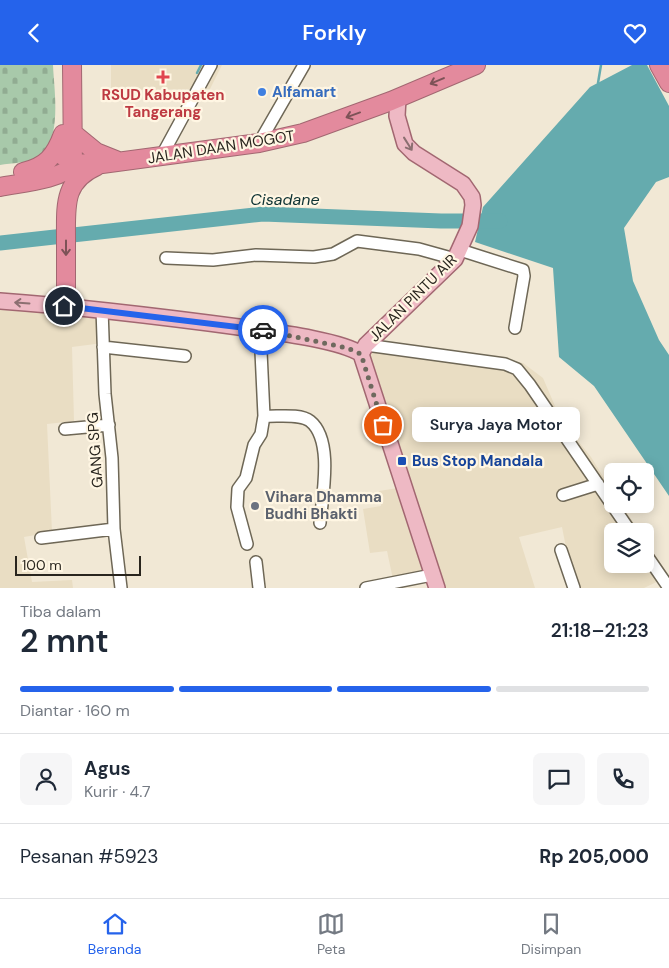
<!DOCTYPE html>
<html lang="id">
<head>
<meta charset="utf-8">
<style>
	:root { --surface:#fff; --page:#f6f6f7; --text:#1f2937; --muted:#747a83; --line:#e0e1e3; --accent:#2563eb }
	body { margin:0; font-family:"DM Sans",sans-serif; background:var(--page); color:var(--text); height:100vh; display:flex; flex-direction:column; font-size:19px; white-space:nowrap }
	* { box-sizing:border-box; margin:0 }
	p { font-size:16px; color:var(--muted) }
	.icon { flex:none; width:28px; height:28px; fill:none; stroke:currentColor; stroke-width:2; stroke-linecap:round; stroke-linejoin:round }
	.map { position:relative; height:523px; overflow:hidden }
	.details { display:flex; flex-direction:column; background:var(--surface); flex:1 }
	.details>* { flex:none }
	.buttons { position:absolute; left:604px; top:398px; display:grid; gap:10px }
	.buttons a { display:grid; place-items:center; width:50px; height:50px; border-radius:8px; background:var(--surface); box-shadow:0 2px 12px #0003; font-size:25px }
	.scale { position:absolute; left:15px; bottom:12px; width:126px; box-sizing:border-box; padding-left:5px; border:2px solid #29251e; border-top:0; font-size:14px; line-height:18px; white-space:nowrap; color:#29251e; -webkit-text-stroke:4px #fff6e3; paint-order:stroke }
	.pin { position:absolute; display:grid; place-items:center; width:42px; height:42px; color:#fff; margin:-21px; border:2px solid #fff; border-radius:50%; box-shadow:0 1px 5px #0007 }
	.courier { position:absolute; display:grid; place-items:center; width:50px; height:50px; margin:-25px; border:4px solid #2563eb; border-radius:50%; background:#fff; color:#222; box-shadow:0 1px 6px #0007 }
	.bubble { position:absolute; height:35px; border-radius:8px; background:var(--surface); box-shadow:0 2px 12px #0003; font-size:16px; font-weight:600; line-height:35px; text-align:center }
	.head em { font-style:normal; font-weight:600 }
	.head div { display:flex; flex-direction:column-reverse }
	.head { display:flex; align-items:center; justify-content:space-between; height:85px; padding:0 20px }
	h1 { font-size:32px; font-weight:600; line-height:38px }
	.bar { display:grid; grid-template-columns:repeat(4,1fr); gap:8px 5px; align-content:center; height:60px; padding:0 20px }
	.bar i { height:6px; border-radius:4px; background:var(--line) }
	.bar .on { background:var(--accent) }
	.bar p { grid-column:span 4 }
	.line { display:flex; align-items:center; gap:12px; padding:0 20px; border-top:1px solid var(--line) }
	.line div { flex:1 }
	.round { display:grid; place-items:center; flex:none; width:52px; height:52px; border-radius:8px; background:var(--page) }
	header { display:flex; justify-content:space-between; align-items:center; height:65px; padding:0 20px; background:var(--accent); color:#fff; font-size:22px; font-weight:600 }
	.tabs { display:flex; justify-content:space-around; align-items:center; height:70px; border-top:1px solid var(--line); background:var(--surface); font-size:14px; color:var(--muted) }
	.tabs a { display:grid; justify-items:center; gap:2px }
	.tabs .on { color:var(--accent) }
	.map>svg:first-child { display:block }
	.built { fill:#e9ddc3 }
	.cemetery { fill:url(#cemetery-stones) }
	.water { fill:#65abae }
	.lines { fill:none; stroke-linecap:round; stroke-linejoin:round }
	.stream { stroke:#65abae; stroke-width:2.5 }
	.river { stroke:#65abae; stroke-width:15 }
	.minor-casing { stroke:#6e6756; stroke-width:14 }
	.major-casing { stroke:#a26771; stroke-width:18 }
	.highway-casing { stroke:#a26771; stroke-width:20 }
	.minor { stroke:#fff; stroke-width:11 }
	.major { stroke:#eeb9c4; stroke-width:15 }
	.highway { stroke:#e38a9d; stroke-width:18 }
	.oneway { stroke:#7d5257 }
	.oneway2 { stroke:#8c6f71 }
	.done { stroke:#6f695e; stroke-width:5; stroke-dasharray:0 9 }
	.route { stroke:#2563eb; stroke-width:6 }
	.health-dot { fill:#e0444e; stroke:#fff6e3; stroke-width:2 }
	.shop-dot { fill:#3f7fe0; stroke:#fff6e3; stroke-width:2 }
	.transit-dot { fill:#1a4fb4; stroke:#fff6e3; stroke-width:2 }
	.worship-dot { fill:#6b7280; stroke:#fff6e3; stroke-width:2 }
	.labels { text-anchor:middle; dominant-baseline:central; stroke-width:4.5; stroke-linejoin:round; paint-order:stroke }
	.shop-label { font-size:15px; font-weight:bold; fill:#366cbe; stroke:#fff6e3; text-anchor:start }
	.health-label { font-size:15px; font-weight:bold; fill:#be3a42; stroke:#fff6e3 }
	.street-label { font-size:15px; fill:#29251e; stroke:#fff6e3 }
	.transit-label { font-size:15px; font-weight:bold; fill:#164399; stroke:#fff6e3; text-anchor:start }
	.worship-label { font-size:15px; font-weight:bold; fill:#5b616d; stroke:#fff6e3; text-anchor:start }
	.water-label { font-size:16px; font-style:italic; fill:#0f3334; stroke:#fff6e3 }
</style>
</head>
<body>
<header><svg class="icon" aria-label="back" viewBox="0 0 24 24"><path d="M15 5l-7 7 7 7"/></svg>Forkly<svg class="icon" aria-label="heart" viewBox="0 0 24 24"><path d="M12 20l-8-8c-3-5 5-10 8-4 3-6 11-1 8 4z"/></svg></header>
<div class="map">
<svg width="669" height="523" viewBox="0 0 669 523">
	<defs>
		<pattern id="cemetery-stones" width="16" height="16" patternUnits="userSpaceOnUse" patternTransform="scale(1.25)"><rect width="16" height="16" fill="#a8c9aa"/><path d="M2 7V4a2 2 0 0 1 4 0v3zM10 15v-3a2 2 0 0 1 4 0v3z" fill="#91ac92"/></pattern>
	</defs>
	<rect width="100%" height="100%" fill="#f1e8d5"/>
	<path class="built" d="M111,0H222L210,24L111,25Z
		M0,241L101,252L103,278L72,282L74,356L47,359L52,467L24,472L32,517L72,515L73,523H0Z
		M371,276L523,298L543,313L561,355L591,392L612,426V439H621L639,466H612V499H645V475L669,511L644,523H574L562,462L519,472L535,523H431L428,516L394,519L387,486L370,488L363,444L381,441L379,426L398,423L353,286Z"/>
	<path class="cemetery" d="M0,0H53C54,26 63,76 38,92C29,98 11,98 0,100Z"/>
	<path class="water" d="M632,0H647L669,41V112L656,117L624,163L633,216L659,275L669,290V431L594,321L559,292L553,203L475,177L483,142L590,22Z"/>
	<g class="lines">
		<path class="stream" d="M197,8L201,0
			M598,18L601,0"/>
		<path class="river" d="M0,178L263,149L441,156H500"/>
		<defs>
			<path id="minor" d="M259,78L304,0
				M161,92L211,0
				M460,185L523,205L524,211L515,263
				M166,193L213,195L256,190L314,192L333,189L357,176L419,184L455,194
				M102,244L105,329L112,393L114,464L121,523
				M366,280L505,299L517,304L530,320L630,466
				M103,282L185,291
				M264,351C276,352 300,348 310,356C334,375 322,432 320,458
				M65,364L109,360
				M563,430L598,419
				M41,473L114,464
				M247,479L237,442L238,424L246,413L254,380L261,369L264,351L260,265
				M561,485L574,523
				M645,488L669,523
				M256,497L259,523
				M366,523L432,510"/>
			<path id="major" d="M0,236C83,242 164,252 246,263C274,267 340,275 361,289
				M361,289L366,280L455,194L470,161L473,140L472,132L463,119L414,88L405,79L397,51L398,33
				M361,289L437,523"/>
			<path id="highway" d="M659,0L669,18
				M74,69L96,87L116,95
				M63,91L74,98L102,99L259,78L303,68L391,36L476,0
				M23,107C46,102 55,91 63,69
				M0,122C19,118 61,115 73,100L72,0
				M53,240L63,235L66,228C66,210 66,191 66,173C66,141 63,116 97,101"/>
		</defs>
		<use href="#minor" class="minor-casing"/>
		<use href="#major" class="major-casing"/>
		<use href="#highway" class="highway-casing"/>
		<use href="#minor" class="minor"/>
		<use href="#major" class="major"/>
		<use href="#highway" class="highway"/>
	</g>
	<defs><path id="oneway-shaft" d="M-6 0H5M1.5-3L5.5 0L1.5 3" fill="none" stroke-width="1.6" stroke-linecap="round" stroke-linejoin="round" transform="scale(1.25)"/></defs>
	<g class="oneway">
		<use href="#oneway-shaft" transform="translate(437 16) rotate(157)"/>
		<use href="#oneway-shaft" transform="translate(353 50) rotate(160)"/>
		<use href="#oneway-shaft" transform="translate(66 183) rotate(90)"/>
	</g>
	<g class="oneway2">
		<use href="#oneway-shaft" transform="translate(408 79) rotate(58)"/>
		<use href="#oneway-shaft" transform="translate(22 238) rotate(-176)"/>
	</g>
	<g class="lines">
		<path class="done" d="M263,265L347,283L361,289L383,360"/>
		<path class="route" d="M64,241L263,265"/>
	</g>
	<path class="health-dot" d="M160.5 4.5h5v5h5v5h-5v5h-5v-5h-5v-5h5z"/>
	<circle class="shop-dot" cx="262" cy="27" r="5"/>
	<rect class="transit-dot" x="397" y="391" width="10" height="10" rx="2.5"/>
	<circle class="worship-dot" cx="255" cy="441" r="5"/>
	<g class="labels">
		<g class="shop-label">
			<text x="272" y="27">Alfamart</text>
		</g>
		<g class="health-label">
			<text x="163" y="30">RSUD Kabupaten<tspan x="163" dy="17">Tangerang</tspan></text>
		</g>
		<g class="street-label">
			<text transform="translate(221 82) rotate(-9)">JALAN DAAN MOGOT</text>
			<text transform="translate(413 233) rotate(-45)">JALAN PINTU AIR</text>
			<text transform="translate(95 385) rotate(-94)">GANG SPG</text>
		</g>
		<g class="transit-label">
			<text x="412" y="396">Bus Stop Mandala</text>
		</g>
		<g class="worship-label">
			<text x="265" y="432">Vihara Dhamma<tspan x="265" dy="17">Budhi Bhakti</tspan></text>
		</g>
		<g class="water-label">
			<text x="285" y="134">Cisadane</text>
		</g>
	</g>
</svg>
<div class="buttons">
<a><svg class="icon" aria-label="locate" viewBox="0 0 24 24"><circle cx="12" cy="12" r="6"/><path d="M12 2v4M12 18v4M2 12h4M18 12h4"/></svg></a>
<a><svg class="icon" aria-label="layers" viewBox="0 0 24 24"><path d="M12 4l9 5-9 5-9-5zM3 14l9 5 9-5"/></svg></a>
</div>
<div class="scale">100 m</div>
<div class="pin" style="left:383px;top:360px;background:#ea580c"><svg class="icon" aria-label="bag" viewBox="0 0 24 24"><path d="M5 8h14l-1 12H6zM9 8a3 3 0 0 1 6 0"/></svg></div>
<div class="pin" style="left:64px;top:241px;background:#1f2937"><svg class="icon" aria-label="home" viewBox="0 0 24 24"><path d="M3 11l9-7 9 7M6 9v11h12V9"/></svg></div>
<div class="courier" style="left:263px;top:265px"><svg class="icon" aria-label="car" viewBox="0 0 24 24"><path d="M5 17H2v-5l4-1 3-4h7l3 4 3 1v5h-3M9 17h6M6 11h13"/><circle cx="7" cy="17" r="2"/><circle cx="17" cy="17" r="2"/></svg></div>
<div class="bubble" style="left:412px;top:342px;width:168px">Surya Jaya Motor</div>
</div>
<section class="details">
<div class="head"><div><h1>2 mnt</h1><p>Tiba dalam</p></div><em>21:18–21:23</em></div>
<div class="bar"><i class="on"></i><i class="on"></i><i class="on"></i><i></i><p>Diantar · 160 m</p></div>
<div class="line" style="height:90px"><a class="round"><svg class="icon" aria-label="person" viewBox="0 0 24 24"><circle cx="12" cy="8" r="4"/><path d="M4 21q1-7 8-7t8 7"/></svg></a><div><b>Agus</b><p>Kurir · 4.7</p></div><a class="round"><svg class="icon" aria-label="chat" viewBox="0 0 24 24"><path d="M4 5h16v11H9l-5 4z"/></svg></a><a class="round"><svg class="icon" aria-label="phone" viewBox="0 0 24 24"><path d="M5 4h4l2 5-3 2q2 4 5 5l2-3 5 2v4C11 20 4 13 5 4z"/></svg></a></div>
<div class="line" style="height:65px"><div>Pesanan #5923</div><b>Rp 205,000</b></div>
</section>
<nav class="tabs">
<a class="on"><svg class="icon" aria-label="home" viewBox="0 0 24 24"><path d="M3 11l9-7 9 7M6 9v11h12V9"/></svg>Beranda</a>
<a><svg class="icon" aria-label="map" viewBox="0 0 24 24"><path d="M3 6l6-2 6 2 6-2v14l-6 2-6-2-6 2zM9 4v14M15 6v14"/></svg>Peta</a>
<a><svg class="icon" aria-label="saved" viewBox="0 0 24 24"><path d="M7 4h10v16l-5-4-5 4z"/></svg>Disimpan</a>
</nav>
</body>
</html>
